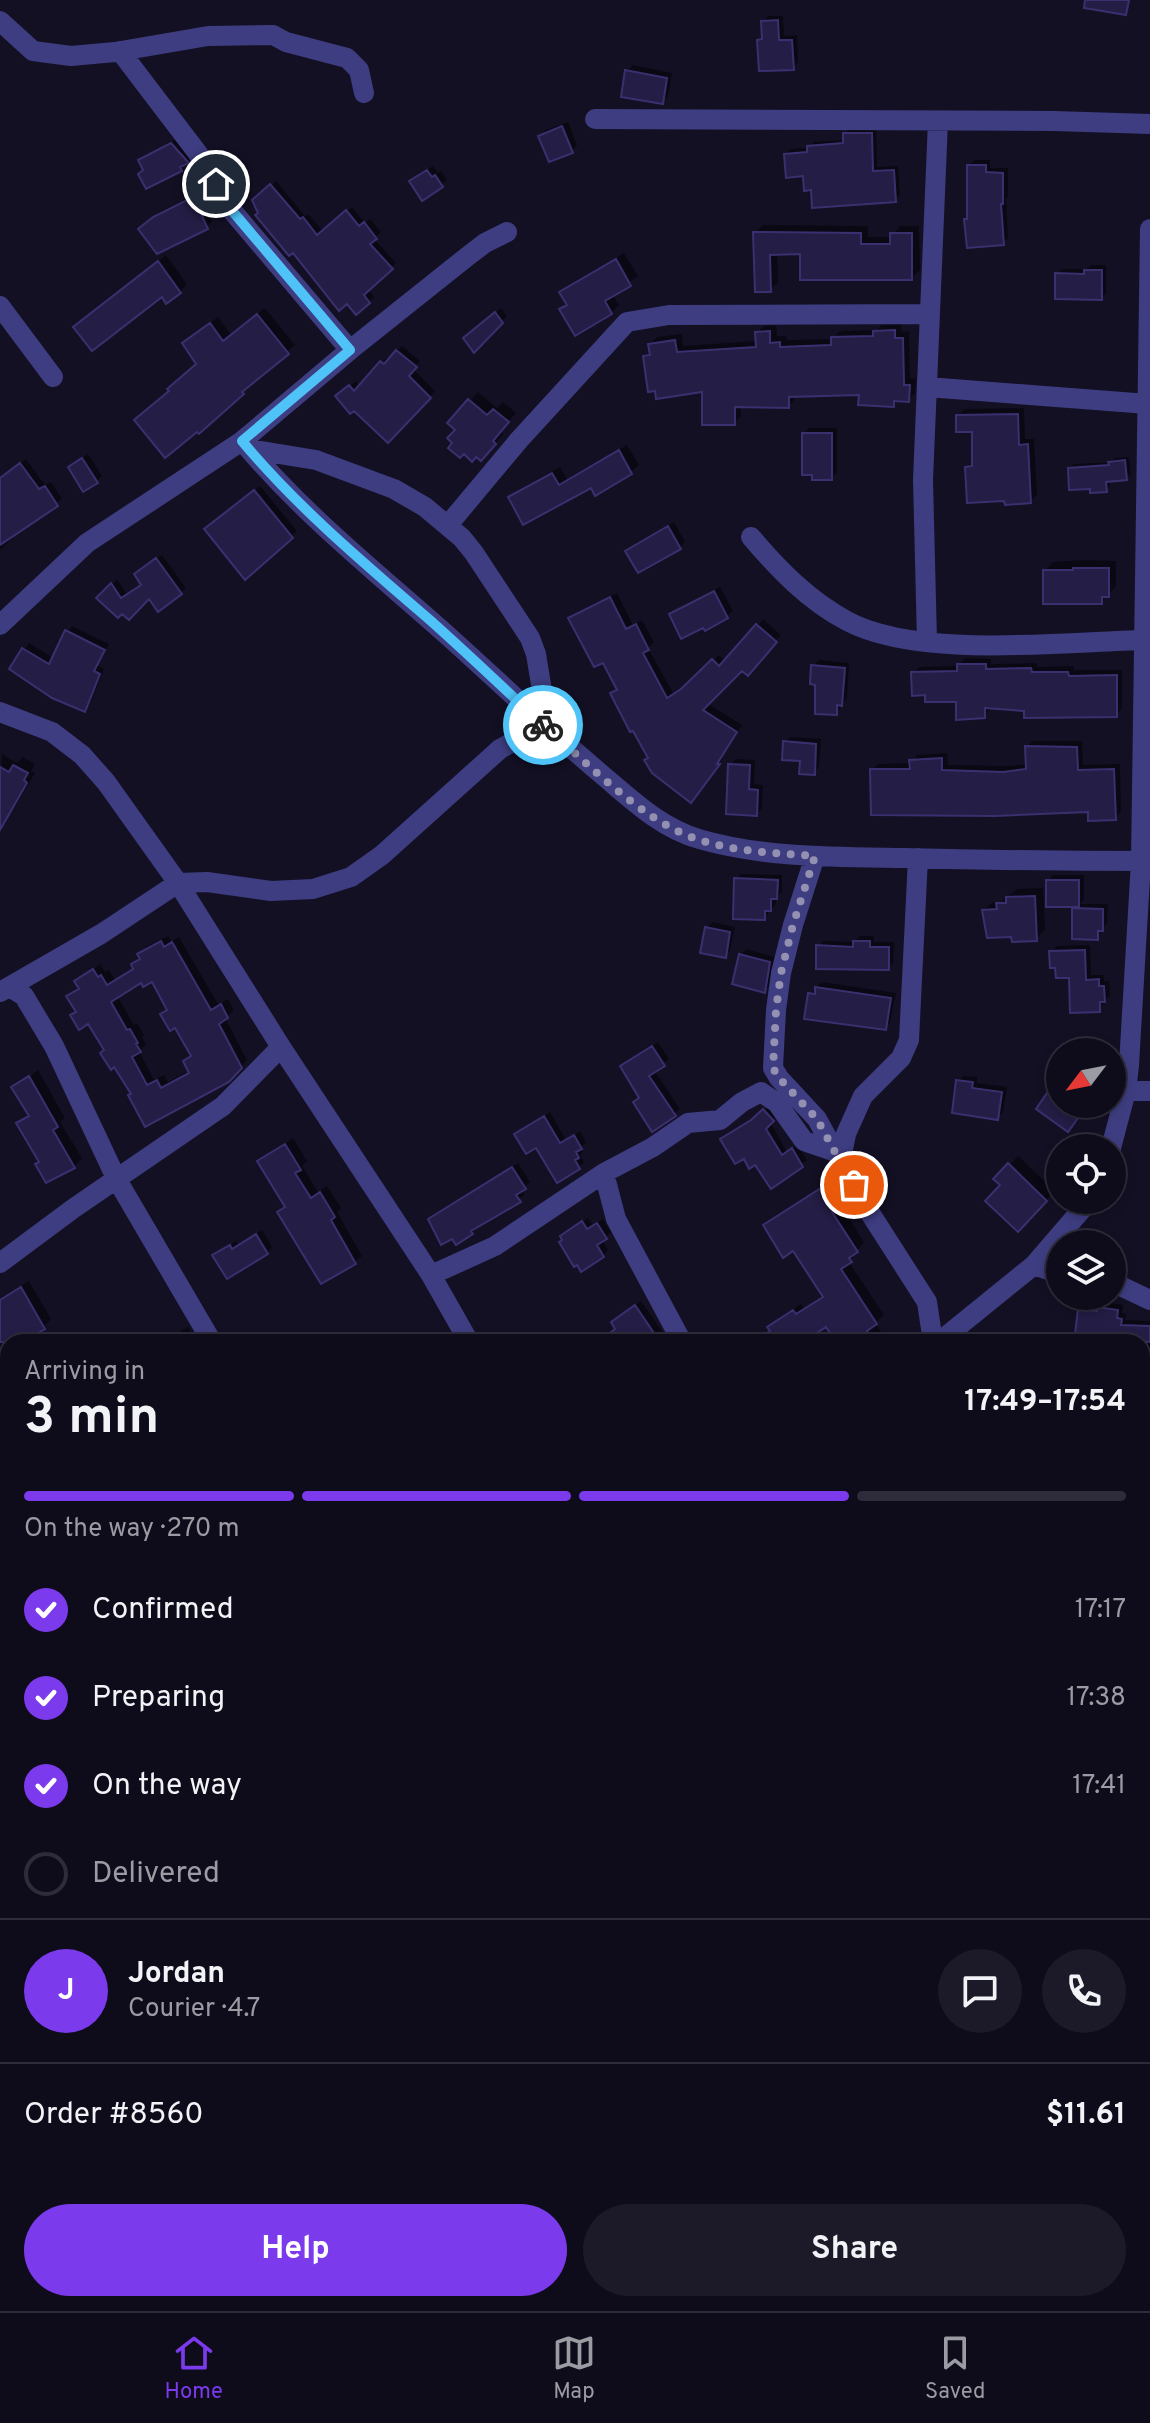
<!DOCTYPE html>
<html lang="en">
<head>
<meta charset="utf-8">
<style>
	:root { --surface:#0e0c1b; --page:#1c1a28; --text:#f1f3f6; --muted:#9b9ba3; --line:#2e2c3a; --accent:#7c3aed }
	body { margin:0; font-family:Overpass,sans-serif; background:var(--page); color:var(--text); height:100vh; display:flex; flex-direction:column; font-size:30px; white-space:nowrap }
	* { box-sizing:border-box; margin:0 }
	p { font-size:26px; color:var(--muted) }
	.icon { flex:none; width:44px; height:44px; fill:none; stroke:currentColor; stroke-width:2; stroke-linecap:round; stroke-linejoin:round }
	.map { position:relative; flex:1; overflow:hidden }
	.panel { position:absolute; left:0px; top:1334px; width:1150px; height:978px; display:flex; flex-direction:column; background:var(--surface); border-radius:24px 24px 0 0; box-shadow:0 4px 12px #0003,0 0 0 2px var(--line) }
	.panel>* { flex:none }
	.needle { width:52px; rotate:238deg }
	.buttons { position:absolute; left:1046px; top:1038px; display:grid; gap:16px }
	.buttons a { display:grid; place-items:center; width:80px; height:80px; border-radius:50%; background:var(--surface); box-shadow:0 4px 12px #0003,0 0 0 2px var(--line); font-size:40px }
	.pin { position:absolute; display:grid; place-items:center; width:68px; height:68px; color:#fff; margin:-34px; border:4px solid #fff; border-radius:50%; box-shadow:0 2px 8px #0007 }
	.courier { position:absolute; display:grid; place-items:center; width:80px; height:80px; margin:-40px; border:6px solid #4fc3f7; border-radius:50%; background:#fff; color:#222; box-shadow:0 2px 10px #0007 }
	.headline em { font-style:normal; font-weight:700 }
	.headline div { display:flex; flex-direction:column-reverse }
	.headline { display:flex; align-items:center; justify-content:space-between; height:136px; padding:0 24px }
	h1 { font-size:52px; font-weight:700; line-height:60px }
	.bar { display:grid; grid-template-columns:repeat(4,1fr); gap:12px 8px; align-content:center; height:96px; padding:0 24px }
	.bar i { height:10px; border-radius:6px; background:var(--line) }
	.bar .on { background:var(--accent) }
	.bar p { grid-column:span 4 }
	.line { display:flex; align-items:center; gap:20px; padding:0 24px; border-top:2px solid var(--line) }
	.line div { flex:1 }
	.round { display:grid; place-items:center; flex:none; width:84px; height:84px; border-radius:42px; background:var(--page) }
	ol { padding:0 24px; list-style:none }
	li { display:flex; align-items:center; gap:24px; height:88px }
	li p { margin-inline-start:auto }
	li .icon { padding:8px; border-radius:50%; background:var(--accent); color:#fff; stroke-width:4 }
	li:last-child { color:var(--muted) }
	li i { width:44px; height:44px; border:4px solid var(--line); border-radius:50% }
	.action { display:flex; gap:16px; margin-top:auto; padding:16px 24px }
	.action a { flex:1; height:92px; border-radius:48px; background:var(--accent); color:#fff; font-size:32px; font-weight:700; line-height:92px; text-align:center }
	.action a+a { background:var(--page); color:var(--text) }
	.dock { display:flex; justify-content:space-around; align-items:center; height:112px; border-top:2px solid var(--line); background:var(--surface); font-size:22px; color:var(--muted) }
	.dock a { display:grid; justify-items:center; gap:4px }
	.dock .on { color:var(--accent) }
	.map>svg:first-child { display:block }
	.shadow { fill:#0007; fill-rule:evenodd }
	.building { fill:#241d45; stroke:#3b306f; stroke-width:2; fill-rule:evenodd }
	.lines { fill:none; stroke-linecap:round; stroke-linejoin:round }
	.minor { stroke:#3e3d81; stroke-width:20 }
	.done { stroke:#9490b1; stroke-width:8; stroke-dasharray:0 14.4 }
	.route { stroke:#4fc3f7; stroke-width:10 }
</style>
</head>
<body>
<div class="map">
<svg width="1150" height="2311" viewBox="0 0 1150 2311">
	<rect width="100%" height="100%" fill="#131024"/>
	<path class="shadow" d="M768,16H783L784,36L797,35L798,62L793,68L759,40L764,36L763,22Z
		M633,65L672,73L668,97L662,102L627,71Z
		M568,122L577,145L572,151L541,136L546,130Z
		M849,129H876L877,167L898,166L900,195L895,200L812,188L805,174L786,154L790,149L808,148L814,142L845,140V134Z
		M177,139L193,156L181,169L145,170L140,161L146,155Z
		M975,160H990V168H1008V197L1006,199L1008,238L1003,243L966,220L969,217V165Z
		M433,166L438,173L441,171L447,180L423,198L417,176Z
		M276,181L305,216L308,214L323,231L352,207L365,223L370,219L381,232L374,239L396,263L368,289L374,297L356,312L260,195Z
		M205,190L213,205L207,211L212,221L207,227L146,224L160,212Z
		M763,225L868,226V237H892L900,226H919L920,270L912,278L802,252L777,253L778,282L770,290L755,233Z
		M624,253L638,276L612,294L619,305L611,313L562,309L568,303L562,292L570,285Z
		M166,255L187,284L180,292L167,301L162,294L83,320Z
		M1091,265H1106V293L1101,298L1057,274L1062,269H1087Z
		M265,308L295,345L242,393L171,390L198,363L191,337L218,317L231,335Z
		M501,308L507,316L474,350L471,333Z
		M901,324L902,332L909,331L910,378L916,379L915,393L908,400H899L893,405L861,393L795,395V399L788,406L741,405V416L734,423L704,390L645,357L651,351L650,344L657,337L682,334L683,346L757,341V333L764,326L776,325L777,336H786L787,340L833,339L840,331L877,330L882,325Z
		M402,346L420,361L413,369L435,391L388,440L343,391L356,381L360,387L387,357L390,359Z
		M478,392L497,408L503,402L516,413L500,431L503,434L490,450L450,423Z
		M1024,408L1025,439H1034L1037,494L1031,501L967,467L974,460V430L958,415L965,409Z
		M809,428H837V472L831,478L804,434Z
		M627,445L639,465L631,472L596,493L591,485L510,497L518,490L560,467L567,479Z
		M88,454L102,476L97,481L70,467Z
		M1129,457L1131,474L1126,478L1110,480V486L1106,490L1092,487L1070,468L1074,464L1111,462L1115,458Z
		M26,459L45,485L51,482L62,499L12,534L14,537L0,550V479Z
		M260,486L297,531L245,577L212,524Z
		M674,522L685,542L680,547L627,551Z
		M162,555L186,588L180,593L150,596L122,611L99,598L117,579L127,594L143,584L142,568Z
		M1083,560L1116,561V586L1101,602L1045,571L1053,562Z
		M720,587L733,611L727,616L706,628L671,614L677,609Z
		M617,593L633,625L642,620L654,642L648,648L673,693L690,683L719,655L726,662L763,619L781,635L753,667L742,668L707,703L742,725L721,758H723L697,794L650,757L612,694L618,688L603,660L571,618L577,612Z
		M72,626L109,644L98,665L104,669L90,704L85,710L12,669L29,643L53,658Z
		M965,658L991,659V664L1037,663V667L1074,666V670H1122V708L1116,715L991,707L984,716L958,700L927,693L913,673L920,667L959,666Z
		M819,660L849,663L847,698L836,713L817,683L813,666Z
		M791,737L821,739L819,767L814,773L785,742Z
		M1033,741H1082L1083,765L1120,764L1121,812L1115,818L1090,810L872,770L878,764L912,763L917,755L947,753L948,765L1010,766L1028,764L1027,747Z
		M2,754L17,763L23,757L35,764L31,771L35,773L17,804L8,813L0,808Z
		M736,759L755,760L754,784L763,785L762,808L756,814L730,765Z
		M741,874L782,875V892L776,897V904L764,918L736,879Z
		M1053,875H1084V900L1080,904H1108L1107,923L1097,938L1074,909L1078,905L1048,881Z
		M1043,888L1045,930L1036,939L1013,935L984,910L993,902H1001L1017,889Z
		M712,922L735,927L730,950L725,956L707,928Z
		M168,936L171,941L179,937L218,1004L228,999L234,1010L225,1018L247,1060L228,1080L133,1093L88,1021L69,997L81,987L77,981L100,964L105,972L109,970L115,980L135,967L134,965L141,957L140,954L146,947ZM153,979L192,1054L185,1061L190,1070L168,1082L164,1075L154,1080L139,1051L146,1044L142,1037L144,1035L137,1023L134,1025L117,996L142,980Z
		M860,936H874V942H894L893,963L888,968L818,946L824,941L855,942Z
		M1090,945L1091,975H1104V981H1109L1110,995L1099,1010L1051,952L1057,946Z
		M746,949L775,957L770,985L765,990L741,955Z
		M822,982L896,993L890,1022L885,1028L810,994Z
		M658,1042L669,1059L654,1070L680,1109L674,1114L641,1097L622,1066Z
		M38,1070L65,1118L60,1122L82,1158L74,1167L19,1124L30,1114L14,1087Z
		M964,1076L977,1077V1083L1007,1087L1003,1112L998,1118L958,1081Z
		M770,1106L778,1115L770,1122L787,1152L798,1145L807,1160L771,1186L756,1162L723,1139Z
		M550,1112L566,1140L580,1131L586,1142L581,1147L583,1151L580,1155L584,1162L579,1167L516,1134Z
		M293,1138L307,1161L302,1166L318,1192L327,1186L341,1208L337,1212L362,1256L355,1262L279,1212L286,1205L259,1161Z
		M1018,1156L1055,1191L1018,1229L1003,1185L996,1179Z
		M518,1163L530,1182L521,1190L525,1195L476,1225L477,1227L472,1233L430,1219Z
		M833,1180L846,1199L840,1204L864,1242L849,1262L884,1315L875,1323L881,1332L869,1342H839L827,1324L799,1342H771L770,1327L778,1319L801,1304L804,1308L824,1295L794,1249L766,1225L774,1217Z
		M588,1218L593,1225L603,1219L611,1232L602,1240L608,1250L603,1256L564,1240L562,1236Z
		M262,1230L272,1247L267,1253L215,1255L236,1241L238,1245Z
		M29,1281L51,1319L41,1329L49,1342H8V1355L0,1339V1298Z
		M641,1301L666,1337L671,1334L676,1342H620L619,1317Z
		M1105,1302L1123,1305L1122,1313L1126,1314L1125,1320L1150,1321V1389H1142V1342L1109,1336L1105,1340L1077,1336L1080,1310L1086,1304L1101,1306Z
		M188,1327L197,1342H162Z
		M1142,1533H1150V1580H1142Z
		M1150,1597V1627H1147Z
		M8,1932V1969L0,1967V1943Z
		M1142,2061L1150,2062V2113L1144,2118Z
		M6,2154L8,2158V2247L0,2226V2157Z
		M109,2304H141L138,2307Z
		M201,2304H235L222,2311H192Z
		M301,2304H330L320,2311H305Z
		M789,2304H866L870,2311H789L787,2307Z
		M1017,2304H1044L1048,2311H1005Z
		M1083,2304H1133L1137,2311H1088Z"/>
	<path class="building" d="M1085,0H1129L1126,15L1084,8Z
		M778,20L779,40H792L794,70L759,71L757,40L762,39L761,21Z
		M625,70L667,78L663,104L621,97Z
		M562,126L573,153L549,162L538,136Z
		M843,133H872L873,171L894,170L896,202L812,208L811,190L804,191L803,176L786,178L784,154L807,152V146L843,143Z
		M171,143L189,163L180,167L182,171L146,189L138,174L143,170L138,160Z
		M967,165H986V172L1003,173V204H1001L1004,245L967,248L964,219H967Z
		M427,170L432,177L435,175L443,187L422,201L409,181Z
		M270,184L300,219L303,217L317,235L346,210L359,226L364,222L377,239L370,244L393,269L364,295L370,303L356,315L347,304L339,311L293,253L289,256L255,215L258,213L252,200Z
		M199,194L208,213L202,216L208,229L157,254L138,229L153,217Z
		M753,232L861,233V244H890V233H912V280H800V254L770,255L771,292H755Z
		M616,259L631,286L605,301L612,314L575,336L559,309L567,305L559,292Z
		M158,261L181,293L166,304L162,297L92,351L73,327Z
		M1084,270H1102V300L1055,299V273L1084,274Z
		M495,312L503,323L474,353L463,338Z
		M257,314L289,354L242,392L244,394L199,434L197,432L165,458L134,420L169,391L167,389L196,364L182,343L210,323L223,341Z
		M895,330V338H903L904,385H910L909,402L894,401V407L858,405L859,395L789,397V408L735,407V425H702V392L656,399L655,391L648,392L643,356L650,355L648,344L675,340L677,352L756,347L755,332L770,331V343L780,342V347L831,345V337L873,336V331Z
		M396,350L417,367L409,376L431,398L388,443L354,411L350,414L335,396L349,385L354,391L380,361L384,364Z
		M468,399L487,415L493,409L509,422L493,441L496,444L481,461L476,457L472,462L464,454L460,458L448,448L452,443L447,438L455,430L447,423Z
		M1018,414L1019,445L1028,444L1031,503L1005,505L1004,501L967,503L965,467L972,466V432H956V415Z
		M802,433H832V480H812V475H802Z
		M619,450L632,474L595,496L591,488L523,525L508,497L552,473L559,485Z
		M82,458L98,483L83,492L68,467Z
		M1125,460L1127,480L1106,482L1107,492L1090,493V489L1069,490L1068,468L1109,465L1108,462Z
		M20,463L39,489L45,486L58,506L0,545V478Z
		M254,490L293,538L245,580L204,529Z
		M668,526L681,549L638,573L625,551Z
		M156,558L182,594L158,612L149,599L129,620L122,614L118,618L96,598L111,583L121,598L141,585L134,574Z
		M1073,568H1109V597H1102V604H1043V570H1073Z
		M714,591L728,618L705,631L703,628L681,639L669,614Z
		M610,597L626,629L636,624L649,650L643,653L667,698L681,689L712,659L719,666L756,624L777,642L748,676L742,671L703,710L737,732L717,764H720L691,803L652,773L644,760L648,758L633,731L630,732L610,693L617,690L603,663L594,667L568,618Z
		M65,630L105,650L94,671L100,674L85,712L52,698L9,669L22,648L49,664Z
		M957,664H986V669L1031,668L1032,672H1068L1069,676L1117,675V717L1024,718V711L985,708V718L956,720V702H925V695L912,696L911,672L957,671Z
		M811,665L845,668L842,706L837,705V715L815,714V685L810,684Z
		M783,741L816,744L815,775L799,774L800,761L782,760Z
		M1025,746L1077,747L1078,770L1114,769L1116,820L1088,821V812L995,816L871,815L870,769H910L909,760L942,758V770L1003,772L1026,769Z
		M728,764L750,765L749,789L758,790L757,816L726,814Z
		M13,765L28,773L24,780L27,783L0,830V767L9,772Z
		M734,878L778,880L777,899H771V911H765V920L733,919Z
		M1046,880H1079V907H1046Z
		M1035,896L1037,941L1012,942L1011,937L987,938L982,910L997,909L996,903H1006V897Z
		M1072,908L1103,909V931H1098V940L1072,939Z
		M705,927L730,932L726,958L700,953Z
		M161,941L164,947L172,942L211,1010L221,1004L228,1018L219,1024L242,1068L229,1082L145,1127L128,1095L131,1094L114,1067L111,1070L100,1053L104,1050L88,1024L79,1030L70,1015L76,1012L66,996L79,989L74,981L93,969L98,977L101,975L107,985L133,969L131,964L140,959L137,954ZM152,982L167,1010L160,1014L170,1031L175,1028L191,1056L183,1061L189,1073L161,1088L157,1080L147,1085L132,1057L141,1052L136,1044L138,1043L130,1029L127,1030L111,1002L141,983L143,987Z
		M853,941H870V947H889V970L816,969V945L853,947Z
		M1085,950L1086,980L1099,979V986H1104L1105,1002H1100V1012L1070,1013L1069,978H1056L1055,968H1050L1049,951Z
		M739,954L770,962L765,993L732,984Z
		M815,987L891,998L886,1030L804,1019L808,993L815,994Z
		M652,1046L665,1066L649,1076L676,1116L652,1132L633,1102L639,1098L620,1066Z
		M1060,1074V1104H1088L1068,1132L1036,1109Z
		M29,1076L58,1127L53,1130L75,1168L46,1183L35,1164L39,1162L16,1123L29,1116L11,1087Z
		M956,1080L973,1082L972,1088L1002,1092L998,1120L952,1113Z
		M763,1109L774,1121L766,1129L782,1155L792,1148L803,1167L771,1189L755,1165L749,1169L744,1159L735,1164L720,1139L751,1120Z
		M544,1116L560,1143L574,1135L582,1149L576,1152L579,1158L575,1160L580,1169L557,1183L536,1148L526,1154L514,1134Z
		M285,1144L301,1170L295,1173L311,1198L320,1192L335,1217L331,1220L356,1264L321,1284L277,1212L285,1207L257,1161Z
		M1008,1163L1047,1201L1018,1232L985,1201L1000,1185L993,1179Z
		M512,1167L526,1189L516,1195L521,1202L471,1231L473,1234L456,1245L452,1239L441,1245L428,1219Z
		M824,1186L839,1208L832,1212L858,1252L849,1258L852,1262L841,1269L877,1324L867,1331L874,1342H836L826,1327L803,1342H752L770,1331L767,1327L793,1310L796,1314L823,1297L793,1251L783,1258L763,1225Z
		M582,1221L587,1229L597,1223L607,1239L597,1245L604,1257L581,1272L577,1265L574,1267L559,1242L562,1240L560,1236Z
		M256,1234L268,1254L227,1279L212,1255L230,1245L232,1249Z
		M21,1287L45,1329L22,1342H0V1300Z
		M635,1305L660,1342H617L611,1332L615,1329L611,1322Z
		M1097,1307L1118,1310L1117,1318L1122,1319L1121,1325L1150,1326V1342L1106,1338L1105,1342L1086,1340V1335L1075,1334L1078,1309L1097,1311Z"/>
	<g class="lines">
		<path class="minor" d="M0,21L33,51L71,56L115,52L208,36L273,35L286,42L347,58L359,70L364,93
			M120,51L209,168L223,200L350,350
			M595,119L1054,121L1150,124
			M0,306L53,377
			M927,387L1148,404
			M242,441C303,514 376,572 447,635C498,681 547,728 600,773C630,798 660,828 699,839C765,858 834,857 903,858C985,860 1068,861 1150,861
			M249,449L316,460L394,489L425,507L462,538L474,553L530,638L536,654L547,721
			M448,525L519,440L627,322L669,315L930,314
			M751,537C779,570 808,600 847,621C918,659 1062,642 1143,640
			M0,625L87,543L242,441L350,350L468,256L485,243L507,232
			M927,641L923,480L938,121
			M0,712L52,732L82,755L106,782L178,883L281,1047L431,1275L469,1342
			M815,856L793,925L781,973L776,1010L773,1068L779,1078L817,1119L835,1152
			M918,858L909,1040L901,1058L863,1096L846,1134L842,1154L846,1168L863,1202L927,1302L933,1342
			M10,987L24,996L54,1046L116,1178L212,1342
			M0,992L101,934L178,883L207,882L271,891L313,889L351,877L382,855L500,749L543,725
			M1126,1091H1150
			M1111,1148L1126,1091L1129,1065L1141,861L1150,229
			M0,1263L74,1208L223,1106L281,1047
			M1034,1265L1060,1274
			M431,1275L495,1246L604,1173
			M1112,1282L1150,1300
			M682,1342L616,1219L604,1173L653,1147L688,1123L720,1120L742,1102L761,1092L777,1103L804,1141L842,1154
			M939,1342L1034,1265L1090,1200
			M1142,1511L1150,1514
			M0,1555L8,1571
			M0,1709L8,1712
			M1142,1716L1145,1730L1142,1790
			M0,1793L8,1759
			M0,1913L8,1916
			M1142,2028L1150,2030
			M0,2109L8,2111
			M1142,2216L1150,2211
			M1142,2254L1150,2267
			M0,2291L8,2293
			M43,2304L65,2311
			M552,2304L565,2311
			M883,2304L887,2311
			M981,2311L991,2304"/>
	</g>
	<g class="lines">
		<path class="done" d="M543,725C588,763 639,818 694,838C733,852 775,853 815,856L793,925L781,973L776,1010L773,1068L779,1078L817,1119L835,1152L842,1154L854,1185"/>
		<path class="route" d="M216,184L223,200L350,350L242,441C298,508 365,564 431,621C469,655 506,690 543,725"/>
	</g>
</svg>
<div class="buttons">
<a><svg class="needle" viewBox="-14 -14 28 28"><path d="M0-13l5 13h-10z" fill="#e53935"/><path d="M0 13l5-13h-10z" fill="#9b9ba3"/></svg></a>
<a><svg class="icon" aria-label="locate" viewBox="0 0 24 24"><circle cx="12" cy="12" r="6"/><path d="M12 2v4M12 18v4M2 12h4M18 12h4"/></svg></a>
<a><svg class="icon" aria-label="layers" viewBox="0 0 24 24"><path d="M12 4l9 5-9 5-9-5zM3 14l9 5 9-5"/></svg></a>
</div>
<div class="pin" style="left:854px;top:1185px;background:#ea580c"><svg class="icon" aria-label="bag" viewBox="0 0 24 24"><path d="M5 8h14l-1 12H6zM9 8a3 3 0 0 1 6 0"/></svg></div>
<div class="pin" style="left:216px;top:184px;background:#1f2937"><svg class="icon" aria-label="home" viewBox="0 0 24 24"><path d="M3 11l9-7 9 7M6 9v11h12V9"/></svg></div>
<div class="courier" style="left:543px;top:725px"><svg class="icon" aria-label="bike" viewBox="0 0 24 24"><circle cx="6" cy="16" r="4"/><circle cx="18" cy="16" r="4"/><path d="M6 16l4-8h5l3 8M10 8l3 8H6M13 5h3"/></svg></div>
<section class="panel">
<div class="headline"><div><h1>3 min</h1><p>Arriving in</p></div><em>17:49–17:54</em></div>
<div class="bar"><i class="on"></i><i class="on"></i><i class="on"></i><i></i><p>On the way · 270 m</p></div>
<ol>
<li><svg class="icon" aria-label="check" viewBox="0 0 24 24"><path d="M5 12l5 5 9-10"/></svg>Confirmed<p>17:17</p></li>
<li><svg class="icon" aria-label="check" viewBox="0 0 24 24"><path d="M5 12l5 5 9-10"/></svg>Preparing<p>17:38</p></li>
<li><svg class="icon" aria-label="check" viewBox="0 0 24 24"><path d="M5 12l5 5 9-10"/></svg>On the way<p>17:41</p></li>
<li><i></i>Delivered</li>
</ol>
<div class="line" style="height:144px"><b class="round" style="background:var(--accent);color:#fff">J</b><div><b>Jordan</b><p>Courier · 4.7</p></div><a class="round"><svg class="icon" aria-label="chat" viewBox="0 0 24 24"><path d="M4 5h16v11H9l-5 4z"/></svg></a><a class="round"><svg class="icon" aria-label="phone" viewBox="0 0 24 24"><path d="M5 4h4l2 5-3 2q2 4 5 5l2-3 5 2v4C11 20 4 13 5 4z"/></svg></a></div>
<div class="line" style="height:104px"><div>Order #8560</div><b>$11.61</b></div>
<div class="action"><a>Help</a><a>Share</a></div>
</section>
</div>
<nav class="dock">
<a class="on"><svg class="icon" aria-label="home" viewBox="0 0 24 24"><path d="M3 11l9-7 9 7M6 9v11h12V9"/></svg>Home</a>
<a><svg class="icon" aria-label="map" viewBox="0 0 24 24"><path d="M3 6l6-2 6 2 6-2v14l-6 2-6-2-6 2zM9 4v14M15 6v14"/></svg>Map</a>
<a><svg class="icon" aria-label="saved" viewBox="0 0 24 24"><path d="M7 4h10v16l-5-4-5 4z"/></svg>Saved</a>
</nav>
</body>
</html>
